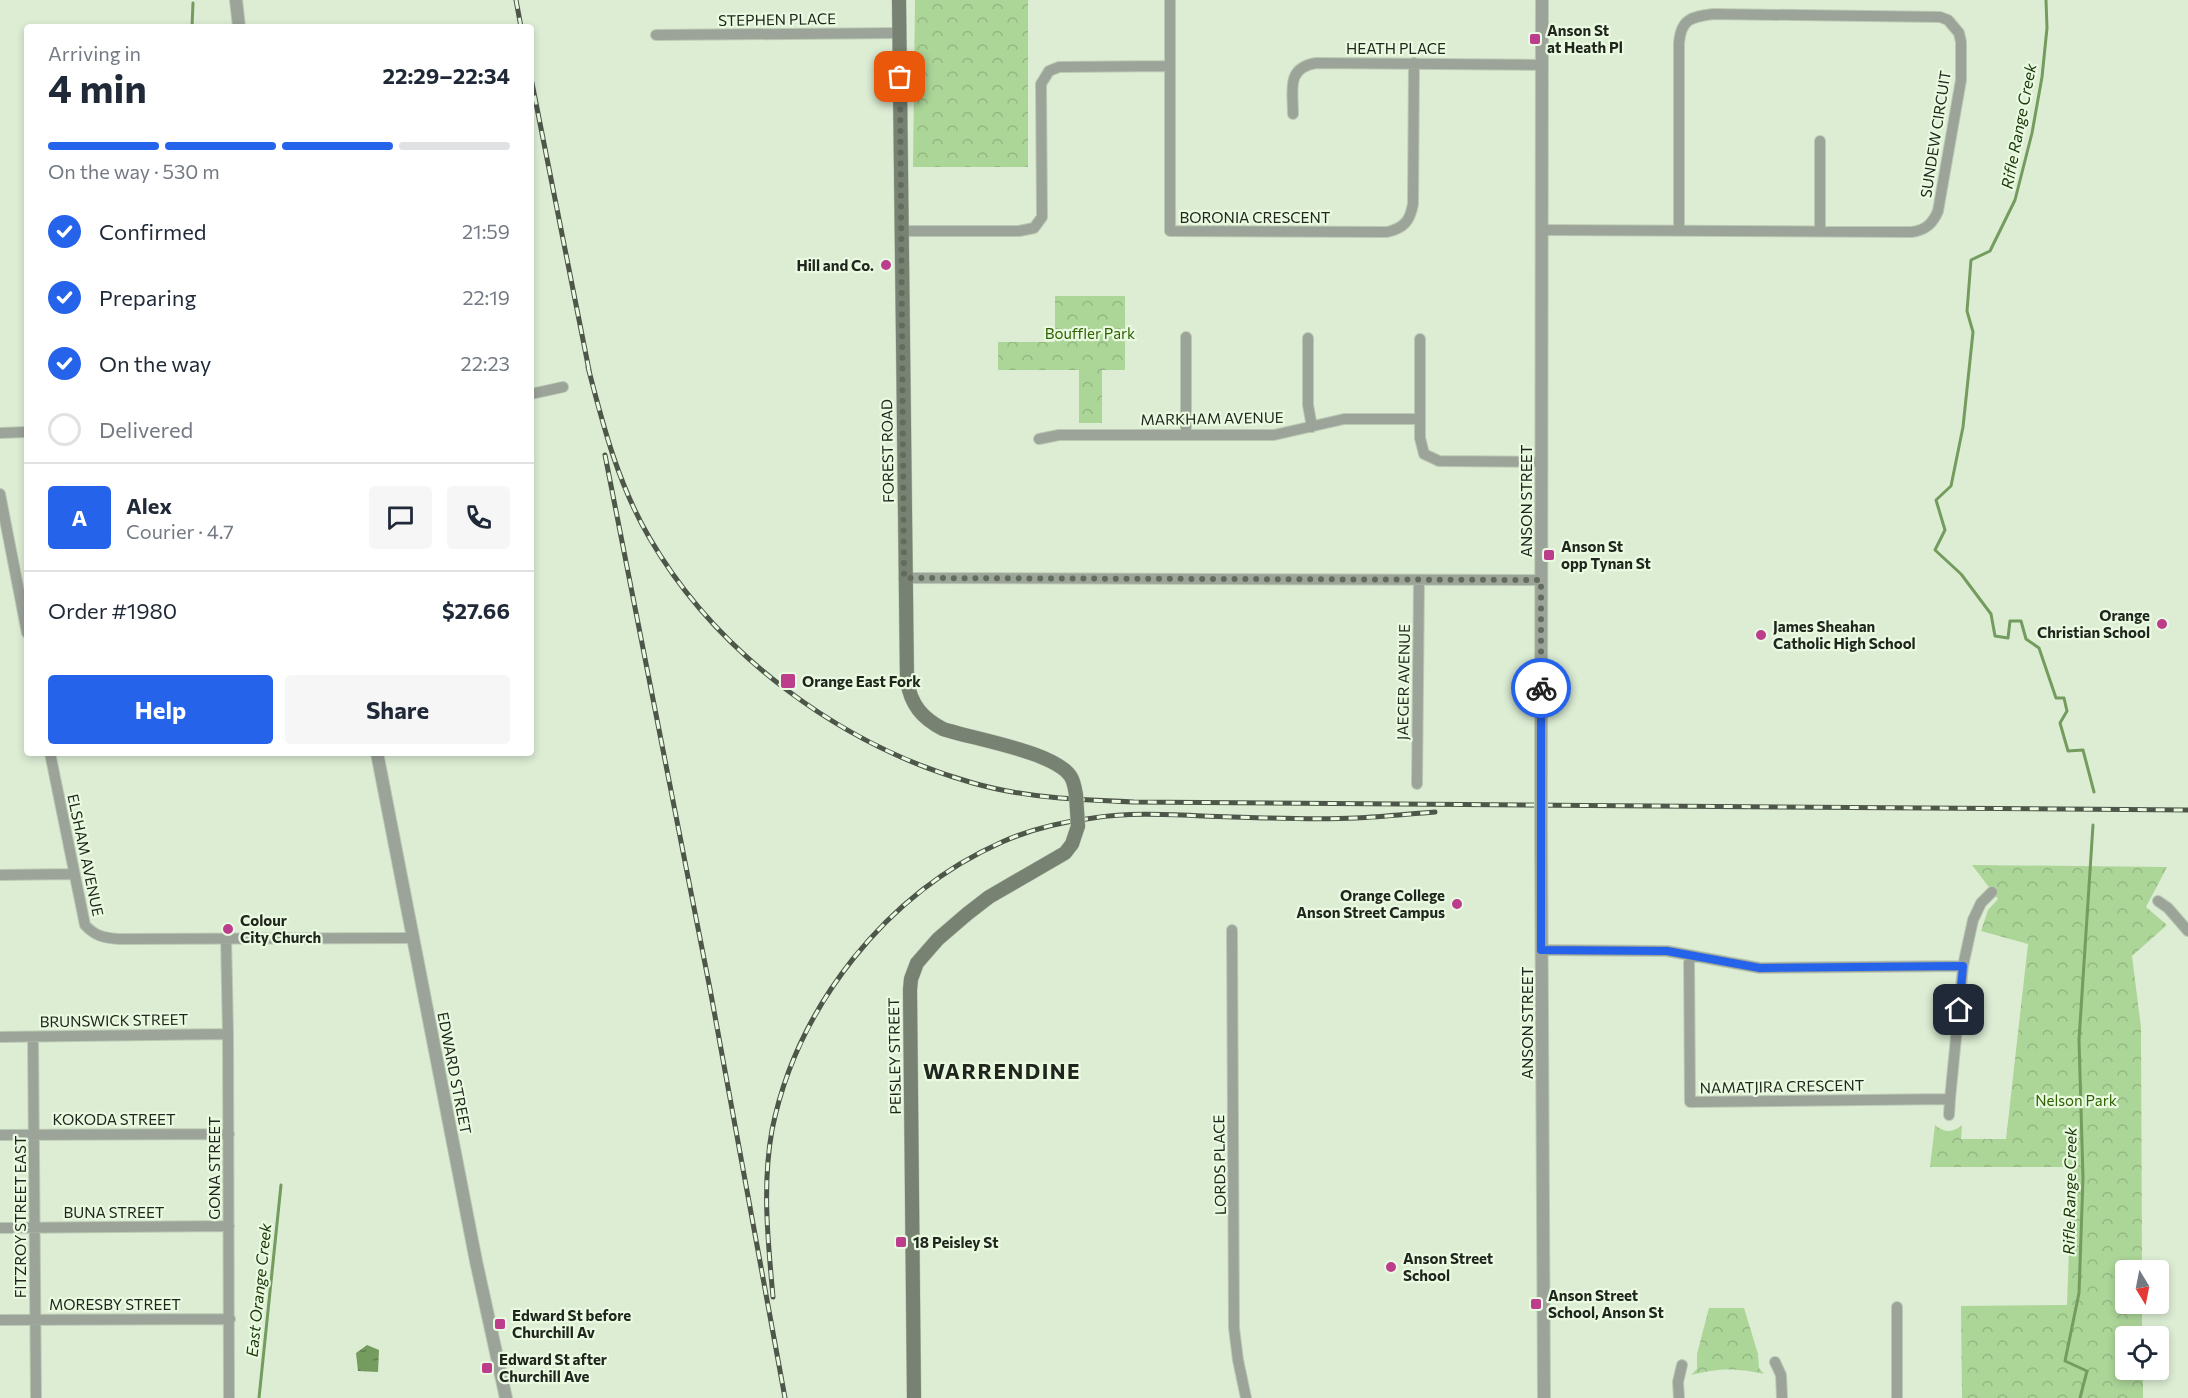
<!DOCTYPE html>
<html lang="en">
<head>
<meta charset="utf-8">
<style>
	:root { --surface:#fff; --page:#f6f6f7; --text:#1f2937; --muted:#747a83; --line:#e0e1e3; --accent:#2563eb }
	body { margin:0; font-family:Commissioner,sans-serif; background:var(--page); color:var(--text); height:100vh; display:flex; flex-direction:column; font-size:22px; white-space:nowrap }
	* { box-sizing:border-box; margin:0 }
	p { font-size:20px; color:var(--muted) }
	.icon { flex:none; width:33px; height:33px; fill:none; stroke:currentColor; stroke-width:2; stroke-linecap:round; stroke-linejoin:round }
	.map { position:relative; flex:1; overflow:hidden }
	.side { position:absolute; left:24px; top:24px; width:510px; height:732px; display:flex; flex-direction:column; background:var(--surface); border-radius:6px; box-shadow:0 3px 9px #0003 }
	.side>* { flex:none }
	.needle { width:39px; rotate:170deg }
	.controls { position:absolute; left:2115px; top:1260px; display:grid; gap:12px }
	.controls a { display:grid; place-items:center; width:54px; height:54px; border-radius:6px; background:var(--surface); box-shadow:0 3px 9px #0003; font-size:30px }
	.pin { position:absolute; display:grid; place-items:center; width:51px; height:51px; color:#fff; margin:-26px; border-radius:12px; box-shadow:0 3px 9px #0006 }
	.courier { position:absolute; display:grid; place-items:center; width:60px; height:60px; margin:-30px; border:4px solid #2563eb; border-radius:50%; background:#fff; color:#222; box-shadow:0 2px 8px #0007 }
	.summary em { font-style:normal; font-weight:700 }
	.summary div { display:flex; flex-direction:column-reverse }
	.summary { display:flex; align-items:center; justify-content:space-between; height:102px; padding:0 24px }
	h1 { font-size:39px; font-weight:700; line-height:45px }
	.bar { display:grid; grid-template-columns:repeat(4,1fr); gap:9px 6px; align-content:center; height:72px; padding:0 24px }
	.bar i { height:8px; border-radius:4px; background:var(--line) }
	.bar .current { background:var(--accent) }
	.bar p { grid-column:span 4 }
	.line { display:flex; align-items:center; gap:15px; padding:0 24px; border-top:2px solid var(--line) }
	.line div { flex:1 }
	.round { display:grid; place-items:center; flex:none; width:63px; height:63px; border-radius:6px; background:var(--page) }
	ol { padding:0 24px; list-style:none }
	li { display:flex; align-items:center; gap:18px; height:66px }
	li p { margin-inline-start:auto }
	li .icon { padding:6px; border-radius:50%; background:var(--accent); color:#fff; stroke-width:4 }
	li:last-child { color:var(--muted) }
	li i { width:33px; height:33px; border:3px solid var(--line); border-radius:50% }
	.action { display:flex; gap:12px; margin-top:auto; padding:12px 24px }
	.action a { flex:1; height:69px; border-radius:6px; background:var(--accent); color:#fff; font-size:24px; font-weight:700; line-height:69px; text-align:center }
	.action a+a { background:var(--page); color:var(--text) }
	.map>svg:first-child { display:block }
	.forest { fill:url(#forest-crowns) }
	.water { fill:url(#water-ripples) }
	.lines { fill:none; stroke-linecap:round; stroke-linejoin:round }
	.stream { stroke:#739c5e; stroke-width:3 }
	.minor-casing { stroke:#bac9b3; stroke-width:12 }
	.tertiary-casing { stroke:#bac9b3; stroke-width:14 }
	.secondary-casing { stroke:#bac9b3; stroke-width:15 }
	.minor { stroke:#9ca399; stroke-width:10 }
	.tertiary { stroke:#9ca399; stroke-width:12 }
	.secondary { stroke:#788273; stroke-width:14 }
	.rail-casing { stroke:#4d5649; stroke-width:5 }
	.rail { stroke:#e9fae1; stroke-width:3; stroke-dasharray:9; stroke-linecap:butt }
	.tertiary-bridge-casing { stroke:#bac9b3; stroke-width:14; stroke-linecap:butt }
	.secondary-bridge-casing { stroke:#bac9b3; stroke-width:15; stroke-linecap:butt }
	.tertiary-bridge { stroke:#9ca399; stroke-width:12 }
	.secondary-bridge { stroke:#788273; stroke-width:14 }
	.done { stroke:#626c5d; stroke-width:6; stroke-dasharray:0 10.8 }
	.route { stroke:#2563eb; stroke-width:8 }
	.poi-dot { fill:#bb3d8c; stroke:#e9fae1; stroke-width:2 }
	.labels { text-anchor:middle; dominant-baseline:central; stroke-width:4.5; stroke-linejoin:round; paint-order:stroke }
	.street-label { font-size:15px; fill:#20261d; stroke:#e9fae1 }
	.poi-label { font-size:15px; font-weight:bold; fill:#20261d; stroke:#e9fae1; text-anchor:start }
	.park-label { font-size:15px; fill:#2e6101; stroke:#e9fae1 }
	.water-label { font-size:16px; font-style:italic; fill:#193507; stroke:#e9fae1 }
	.district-label { font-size:21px; font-weight:bold; letter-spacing:1.5px; fill:#20261d; stroke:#e9fae1 }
</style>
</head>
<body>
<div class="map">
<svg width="2188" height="1398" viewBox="0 0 2188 1398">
	<defs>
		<pattern id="forest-crowns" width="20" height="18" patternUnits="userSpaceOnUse" patternTransform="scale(1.5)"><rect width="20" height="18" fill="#acd598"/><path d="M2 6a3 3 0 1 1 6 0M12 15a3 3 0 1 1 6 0" fill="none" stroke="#94b783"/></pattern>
		<pattern id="water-ripples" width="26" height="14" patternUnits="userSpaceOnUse" patternTransform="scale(1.5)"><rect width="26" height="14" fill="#739c5e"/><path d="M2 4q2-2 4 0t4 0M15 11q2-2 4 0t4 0" fill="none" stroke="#5e7f4d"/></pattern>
	</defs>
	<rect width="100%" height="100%" fill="#dcedd4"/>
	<path class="forest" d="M915,0H1028V167H913Z
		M1055,296H1125V370H1102V423H1079V370H998V342H1055Z
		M1972,865L2167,867L2146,907L2167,925L2132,956L2141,1027L2142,1270H2126V1304H2142V1336H2126V1370H2143V1398H1962L1961,1306L2067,1305L2072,1167H1930L1935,1125C1945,1133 1952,1133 1962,1125L1961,1139H2006L2028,944L1981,931L1988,910L1998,899Z
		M1709,1308H1744L1758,1354L1759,1368L1764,1374C1734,1368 1722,1368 1691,1375L1697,1369V1354Z"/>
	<path class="water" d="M367,1345L379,1350L378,1372L358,1371L356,1353Z"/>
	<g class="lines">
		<path class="stream" d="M2046,0L2047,28L2042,77L2032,133L2015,200L1990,251L1971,260L1967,311L1973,332L1963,427L1951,486L1936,500L1945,530L1935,550L1961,574L1991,614L1995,636L2008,638L2010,621H2021L2026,639L2039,648L2056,698H2064L2067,711L2060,723L2068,751L2083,750L2094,792
			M192,27L193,3
			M259,1398L281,1185
			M2080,1398L2087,1371L2065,1361L2079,1293L2083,1178L2079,1040L2093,825"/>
		<defs>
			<path id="minor" d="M1170,0V231L1387,232C1404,228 1410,221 1413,204L1414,63
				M656,35L899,33
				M1293,114C1293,90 1286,68 1316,63L1542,65
				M1541,230L1912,232C1926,230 1933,223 1938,211L1961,80V42L1959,33L1948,20L1940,17L1713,14C1691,17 1681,19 1679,43V230
				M901,231H1019L1034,228L1042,217L1041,84L1049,71L1059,67L1169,66
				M1820,231V141
				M1186,337V435
				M1308,338V405L1312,427
				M1420,339V438L1424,454L1439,461L1541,462
				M531,394L563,387
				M0,433L27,432
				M1039,439L1059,435H1274L1344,419H1420
				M0,494L27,633
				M904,578L1541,580
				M50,753L85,925C95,936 104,938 119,939L414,938
				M1417,784L1419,580
				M0,875L74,874
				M2158,901L2168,908L2188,931
				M1232,930L1234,1328L1238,1360L1246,1398
				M226,937L228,1034L229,1398
				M1541,950L1667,951L1760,968L1963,966
				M1689,955L1690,1102L1950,1099L1963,966L1973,920L1981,903L1992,892
				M0,1037L228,1034
				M33,1037L36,1398
				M1949,1115L1950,1099
				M0,1135L229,1134
				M0,1228L229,1226
				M1897,1307V1398
				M0,1320L230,1319
				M1775,1362L1781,1375L1782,1398
				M1679,1398L1678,1382L1682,1365"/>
			<path id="tertiary" d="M236,0L239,27
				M377,753L476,1261L506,1398
				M1541,786L1542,0
				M1541,829L1544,1398"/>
			<path id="secondary" d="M899,0L907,681C911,705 922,718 943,729C973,739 1056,752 1071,777C1074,782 1075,789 1076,795
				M914,1398L910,990L911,979L917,963L938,939L967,914L989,897L1065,853L1072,844L1078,826"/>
		</defs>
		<use href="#minor" class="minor-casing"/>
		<use href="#tertiary" class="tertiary-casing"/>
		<use href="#secondary" class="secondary-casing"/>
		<use href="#minor" class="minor"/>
		<use href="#tertiary" class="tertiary"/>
		<use href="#secondary" class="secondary"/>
		<defs>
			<path id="rail" d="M516,0L521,27
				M531,78L590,375
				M588,367C603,425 618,484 649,537C717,655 842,746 973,783C1025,798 1080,800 1134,802L2188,810
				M605,455L710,989L785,1398
				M773,1297C768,1241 762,1186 772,1130C797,1006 887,893 1002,842C1031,829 1062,822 1093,818C1138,811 1186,816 1232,817C1273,818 1314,820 1356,818C1382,817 1408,814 1435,812"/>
		</defs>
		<use href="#rail" class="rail-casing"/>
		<use href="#rail" class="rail"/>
		<defs>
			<path id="tertiary-bridge" d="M1541,786V829"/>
			<path id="secondary-bridge" d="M1076,795L1078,826"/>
		</defs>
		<use href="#tertiary-bridge" class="tertiary-bridge-casing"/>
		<use href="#secondary-bridge" class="secondary-bridge-casing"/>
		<use href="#tertiary-bridge" class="tertiary-bridge"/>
		<use href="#secondary-bridge" class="secondary-bridge"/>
	</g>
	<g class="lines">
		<path class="done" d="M900,77L904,578L1541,580V688"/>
		<path class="route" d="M1541,688V950L1667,951L1760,968L1963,966L1959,1010"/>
	</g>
	<g class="poi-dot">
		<rect x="1529" y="33" width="12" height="12" rx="3"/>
		<circle cx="886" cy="265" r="6"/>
		<rect x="1543" y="549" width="12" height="12" rx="3"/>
		<circle cx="2162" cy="624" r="6"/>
		<circle cx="1761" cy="635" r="6"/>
		<rect x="780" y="673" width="16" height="16" rx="3"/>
		<circle cx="1457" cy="904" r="6"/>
		<circle cx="228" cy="929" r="6"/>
		<rect x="895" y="1236" width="12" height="12" rx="3"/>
		<circle cx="1391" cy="1267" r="6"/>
		<rect x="1530" y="1298" width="12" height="12" rx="3"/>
		<rect x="494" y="1318" width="12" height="12" rx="3"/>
		<rect x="481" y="1362" width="12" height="12" rx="3"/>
	</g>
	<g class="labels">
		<g class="street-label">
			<text transform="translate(777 19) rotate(-1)">STEPHEN PLACE</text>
			<text x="1396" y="48">HEATH PLACE</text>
			<text transform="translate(1935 134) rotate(-81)">SUNDEW CIRCUIT</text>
			<text x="1255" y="217">BORONIA CRESCENT</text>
			<text transform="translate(1212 418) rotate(-1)">MARKHAM AVENUE</text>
			<text transform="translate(887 451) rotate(-91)">FOREST ROAD</text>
			<text transform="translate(1526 501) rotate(-90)">ANSON STREET</text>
			<text transform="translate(1403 682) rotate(-89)">JAEGER AVENUE</text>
			<text transform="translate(86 855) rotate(78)">ELSHAM AVENUE</text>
			<text transform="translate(114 1020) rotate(-1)">BRUNSWICK STREET</text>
			<text transform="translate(1527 1023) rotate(-90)">ANSON STREET</text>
			<text transform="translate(894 1056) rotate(-91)">PEISLEY STREET</text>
			<text transform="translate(455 1073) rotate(79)">EDWARD STREET</text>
			<text transform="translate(1782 1086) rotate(-1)">NAMATJIRA CRESCENT</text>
			<text x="114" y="1119">KOKODA STREET</text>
			<text transform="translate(1219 1165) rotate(-91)">LORDS PLACE</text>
			<text transform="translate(214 1168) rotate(-90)">GONA STREET</text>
			<text x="114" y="1212">BUNA STREET</text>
			<text transform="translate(20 1217) rotate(-90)">FITZROY STREET EAST</text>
			<text x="115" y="1304">MORESBY STREET</text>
		</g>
		<g class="poi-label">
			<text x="1547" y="30">Anson St<tspan x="1547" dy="17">at Heath Pl</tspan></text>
			<text x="874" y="265" text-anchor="end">Hill and Co.</text>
			<text x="1561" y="546">Anson St<tspan x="1561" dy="17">opp Tynan St</tspan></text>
			<text x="2150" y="615" text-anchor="end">Orange<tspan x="2150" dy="17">Christian School</tspan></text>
			<text x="1773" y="626">James Sheahan<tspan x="1773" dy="17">Catholic High School</tspan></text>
			<text x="802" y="681">Orange East Fork</text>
			<text x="1445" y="895" text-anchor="end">Orange College<tspan x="1445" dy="17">Anson Street Campus</tspan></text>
			<text x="240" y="920">Colour<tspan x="240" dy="17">City Church</tspan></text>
			<text x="913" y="1242">18 Peisley St</text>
			<text x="1403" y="1258">Anson Street<tspan x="1403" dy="17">School</tspan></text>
			<text x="1548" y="1295">Anson Street<tspan x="1548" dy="17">School, Anson St</tspan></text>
			<text x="512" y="1315">Edward St before<tspan x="512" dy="17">Churchill Av</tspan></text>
			<text x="499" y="1359">Edward St after<tspan x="499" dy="17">Churchill Ave</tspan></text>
		</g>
		<g class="park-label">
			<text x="1090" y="333">Bouffler Park</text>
			<text x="2076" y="1100">Nelson Park</text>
		</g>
		<g class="water-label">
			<text transform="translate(2018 126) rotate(-79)">Rifle Range Creek</text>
			<text transform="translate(2069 1191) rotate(-89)">Rifle Range Creek</text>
			<text transform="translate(258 1290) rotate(-84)">East Orange Creek</text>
		</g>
		<g class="district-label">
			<text x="1002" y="1070">WARRENDINE</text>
		</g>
	</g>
</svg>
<div class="controls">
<a><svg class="needle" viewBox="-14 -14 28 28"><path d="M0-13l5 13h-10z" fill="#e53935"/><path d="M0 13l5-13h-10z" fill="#747a83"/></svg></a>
<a><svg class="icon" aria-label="locate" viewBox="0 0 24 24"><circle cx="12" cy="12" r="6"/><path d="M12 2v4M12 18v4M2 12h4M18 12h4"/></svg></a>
</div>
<div class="pin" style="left:900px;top:77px;background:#ea580c"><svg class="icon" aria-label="bag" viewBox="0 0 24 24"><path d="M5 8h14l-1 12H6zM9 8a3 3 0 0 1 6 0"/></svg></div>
<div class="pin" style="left:1959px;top:1010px;background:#1f2937"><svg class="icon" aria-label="home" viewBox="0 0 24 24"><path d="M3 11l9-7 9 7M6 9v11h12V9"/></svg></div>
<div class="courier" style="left:1541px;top:688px"><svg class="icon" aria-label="bike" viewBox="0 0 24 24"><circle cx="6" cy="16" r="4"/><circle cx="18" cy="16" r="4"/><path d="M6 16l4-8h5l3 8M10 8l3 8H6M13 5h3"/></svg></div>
<section class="side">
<div class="summary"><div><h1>4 min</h1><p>Arriving in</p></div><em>22:29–22:34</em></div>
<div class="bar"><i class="current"></i><i class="current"></i><i class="current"></i><i></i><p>On the way · 530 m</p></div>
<ol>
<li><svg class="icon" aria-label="check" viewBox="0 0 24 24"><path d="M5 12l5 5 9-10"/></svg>Confirmed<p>21:59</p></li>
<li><svg class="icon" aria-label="check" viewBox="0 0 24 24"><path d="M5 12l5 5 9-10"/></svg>Preparing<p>22:19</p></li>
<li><svg class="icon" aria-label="check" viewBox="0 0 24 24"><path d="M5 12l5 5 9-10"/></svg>On the way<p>22:23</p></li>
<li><i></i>Delivered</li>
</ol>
<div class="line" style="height:108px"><b class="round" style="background:var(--accent);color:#fff">A</b><div><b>Alex</b><p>Courier · 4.7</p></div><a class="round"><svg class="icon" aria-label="chat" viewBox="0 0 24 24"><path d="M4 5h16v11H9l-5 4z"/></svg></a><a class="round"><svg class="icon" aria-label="phone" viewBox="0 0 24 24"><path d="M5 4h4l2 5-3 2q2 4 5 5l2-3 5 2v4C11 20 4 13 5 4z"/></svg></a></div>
<div class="line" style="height:78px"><div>Order #1980</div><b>$27.66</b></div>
<div class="action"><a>Help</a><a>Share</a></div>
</section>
</div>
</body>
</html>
